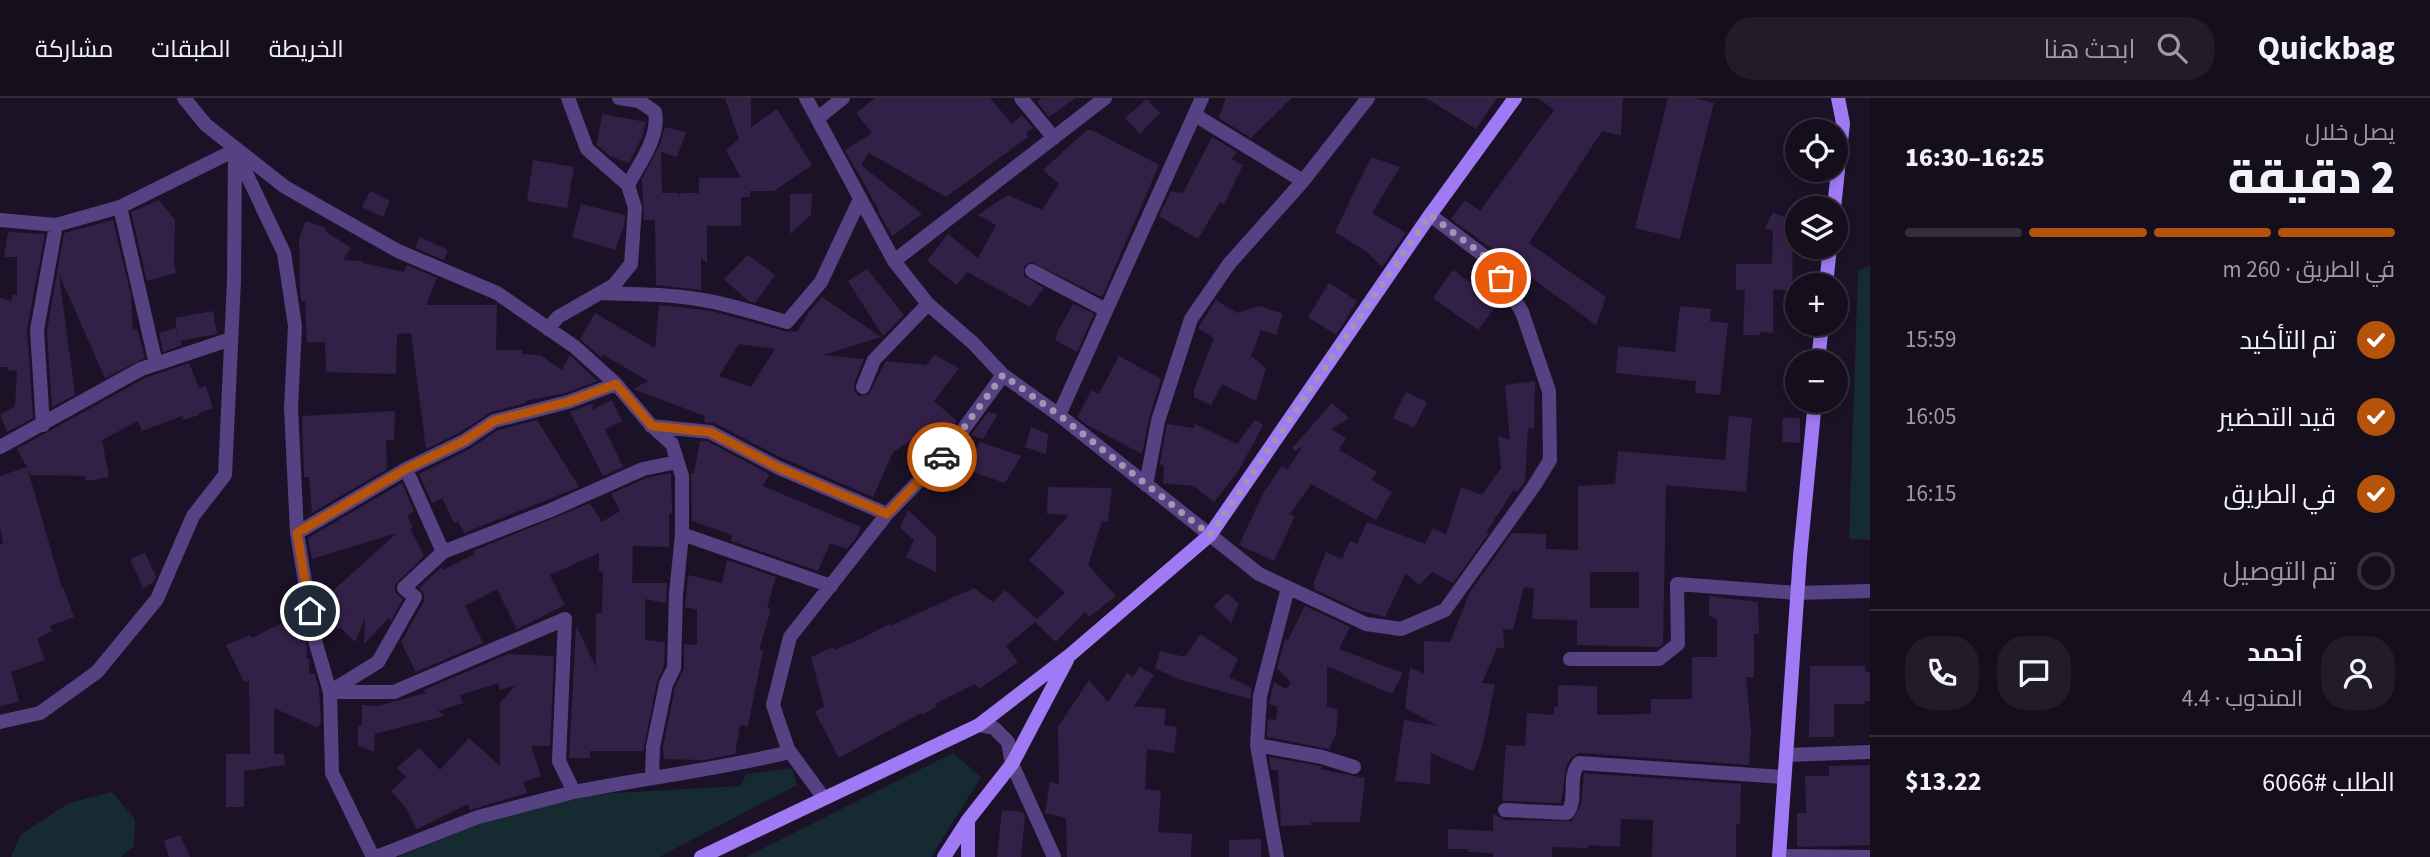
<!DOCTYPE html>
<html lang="ar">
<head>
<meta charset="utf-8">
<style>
	:root { --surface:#150e1d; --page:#221c2a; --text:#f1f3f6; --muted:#9d9ca4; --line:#342e3b; --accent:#b45309 }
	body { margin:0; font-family:"Source Sans 3",Cairo,sans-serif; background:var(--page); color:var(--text); direction:rtl; height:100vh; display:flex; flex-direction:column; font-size:26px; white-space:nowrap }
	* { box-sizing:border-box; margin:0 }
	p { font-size:23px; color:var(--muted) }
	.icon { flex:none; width:38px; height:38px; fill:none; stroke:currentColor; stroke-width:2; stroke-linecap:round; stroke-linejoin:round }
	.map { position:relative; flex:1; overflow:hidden; direction:ltr }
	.details { display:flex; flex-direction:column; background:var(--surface); width:560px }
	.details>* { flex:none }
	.buttons { position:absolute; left:1785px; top:21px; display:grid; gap:14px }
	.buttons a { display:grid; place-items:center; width:63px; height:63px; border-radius:50%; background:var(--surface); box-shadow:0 4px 10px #0003,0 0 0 2px var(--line); font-size:35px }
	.pin { position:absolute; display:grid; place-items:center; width:60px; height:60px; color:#fff; margin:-30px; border:4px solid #fff; border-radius:50%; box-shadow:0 2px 7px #0007 }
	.courier { position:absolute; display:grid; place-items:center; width:70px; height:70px; margin:-35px; border:5px solid #b45309; border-radius:50%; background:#fff; color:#222; box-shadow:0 2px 9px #0007 }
	.head em { font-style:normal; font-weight:800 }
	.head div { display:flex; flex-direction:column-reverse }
	.head { display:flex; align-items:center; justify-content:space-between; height:119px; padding:0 35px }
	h1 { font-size:46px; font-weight:800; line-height:52px }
	.bar { display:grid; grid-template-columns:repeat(4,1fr); gap:10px 7px; align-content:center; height:84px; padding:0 35px }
	.bar i { height:9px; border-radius:5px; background:var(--line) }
	.bar .active { background:var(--accent) }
	.bar p { grid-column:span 4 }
	.line { display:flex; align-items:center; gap:18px; padding:0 35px; border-top:2px solid var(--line) }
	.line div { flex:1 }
	.round { display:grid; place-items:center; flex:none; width:74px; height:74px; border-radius:28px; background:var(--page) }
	ol { padding:0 35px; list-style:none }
	li { display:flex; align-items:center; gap:21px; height:77px }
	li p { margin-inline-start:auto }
	li .icon { padding:7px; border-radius:50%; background:var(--accent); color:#fff; stroke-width:4 }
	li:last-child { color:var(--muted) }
	li i { width:38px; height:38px; border:4px solid var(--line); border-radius:50% }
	header { display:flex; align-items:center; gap:42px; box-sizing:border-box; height:98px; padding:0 35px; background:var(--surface); border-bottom:2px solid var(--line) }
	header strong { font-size:33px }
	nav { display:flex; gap:38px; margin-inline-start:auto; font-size:24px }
	.search { width:490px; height:63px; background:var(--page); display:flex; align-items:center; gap:18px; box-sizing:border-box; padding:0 24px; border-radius:28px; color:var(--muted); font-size:26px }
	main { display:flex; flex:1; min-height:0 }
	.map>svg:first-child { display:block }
	.green { fill:#162a31 }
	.building { fill:#332047; fill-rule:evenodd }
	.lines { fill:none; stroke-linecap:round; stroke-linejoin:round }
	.street { stroke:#564182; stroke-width:14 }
	.secondary { stroke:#a07af4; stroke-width:14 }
	.done { stroke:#a195b1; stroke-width:7; stroke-dasharray:0 12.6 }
	.route { stroke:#b45309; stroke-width:9 }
</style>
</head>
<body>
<header>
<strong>Quickbag</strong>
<div class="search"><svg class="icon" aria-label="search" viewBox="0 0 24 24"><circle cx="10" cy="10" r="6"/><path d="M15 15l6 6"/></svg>ابحث هنا</div>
<nav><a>الخريطة</a><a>الطبقات</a><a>مشاركة</a></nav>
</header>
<main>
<section class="details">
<div class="head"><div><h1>2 دقيقة</h1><p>يصل خلال</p></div><em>16:25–16:30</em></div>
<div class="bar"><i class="active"></i><i class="active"></i><i class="active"></i><i></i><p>في الطريق · 260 m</p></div>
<ol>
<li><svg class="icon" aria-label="check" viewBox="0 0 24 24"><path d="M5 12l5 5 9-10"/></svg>تم التأكيد<p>15:59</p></li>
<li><svg class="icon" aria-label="check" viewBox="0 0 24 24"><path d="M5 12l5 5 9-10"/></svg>قيد التحضير<p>16:05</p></li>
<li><svg class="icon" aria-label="check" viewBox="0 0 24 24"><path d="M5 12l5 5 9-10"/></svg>في الطريق<p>16:15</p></li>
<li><i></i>تم التوصيل</li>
</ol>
<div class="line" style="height:126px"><a class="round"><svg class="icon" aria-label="person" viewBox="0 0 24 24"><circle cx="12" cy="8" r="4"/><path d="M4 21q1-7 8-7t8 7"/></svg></a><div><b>أحمد</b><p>المندوب · 4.4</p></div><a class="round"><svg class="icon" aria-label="chat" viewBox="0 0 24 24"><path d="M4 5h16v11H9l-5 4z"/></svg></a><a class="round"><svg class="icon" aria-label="phone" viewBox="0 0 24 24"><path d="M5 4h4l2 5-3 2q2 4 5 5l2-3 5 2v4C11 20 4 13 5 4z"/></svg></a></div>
<div class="line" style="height:91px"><div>الطلب #6066</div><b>$13.22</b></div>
</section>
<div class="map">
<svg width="1870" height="759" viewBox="0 0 1870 759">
	<rect width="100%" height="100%" fill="#1c1227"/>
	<path class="green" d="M1870,168V442L1849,441L1858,172Z
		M953,655L981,679L931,759H746Z
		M792,670L797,687L659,759H398L482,724L596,696L741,688L746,676Z
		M112,694L135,721L134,748L121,759H11L21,736L69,705Z"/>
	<path class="building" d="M725,0H751V29L777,11L812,67L774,93H750V99H741V128H707V165L701,160V192L656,187L655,122H644L642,81L660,46L665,29L686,34L677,59L661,54L662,95H679L678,98L681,95H699V80H741L726,52L739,41Z
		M875,0H990L1012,26L1022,17L1033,30L1026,35L1028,39L946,99L869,55L861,67L922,116L892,138L878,113L879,112L845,52L872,35L856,15Z
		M1042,0H1075L1049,19L1037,4Z
		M1226,0H1292L1251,40L1219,20Z
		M1426,0H1497L1476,31Z
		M1538,0H1623L1621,38L1602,33L1529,145L1606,199L1596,227L1451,121L1465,102L1480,113L1554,12Z
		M1668,0H1695L1714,5L1680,141L1635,130Z
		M1147,1L1160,15L1140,36L1125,20Z
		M602,16L646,24L642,39L629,65L611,59L597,47Z
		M1087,32H1092L1159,67L1102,199L1031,164L1024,168V178L1044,190L1030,209L967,174L957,187L927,163L948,136L978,160L996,127L978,117L1008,97L1042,112L1059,86L1043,72Z
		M1212,39L1237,54L1231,61L1243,67L1224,106L1220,104L1198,141L1159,118L1171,93L1183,95Z
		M1371,59L1400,69L1372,115L1406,135L1382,169L1366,153L1335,134Z
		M533,62L574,69L567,110L527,103Z
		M370,93L390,103L383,119L362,109Z
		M790,96H812L811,117L790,136Z
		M159,102L175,122L174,166L176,175L147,183L131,114Z
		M581,106L625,117L624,128L615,152L572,139Z
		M1773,114L1793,123L1792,192H1773V235L1760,234L1759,237H1743L1745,192H1736V166H1772L1773,133L1765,130Z
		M113,122L131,198L133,232L137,231L145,260L105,280L59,176L75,297L52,309L47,233L64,135Z
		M306,123L326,130L325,133L351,150L343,162L362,163V165L404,174L407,167L437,180L426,207H497L496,252H522V256L540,257L563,273V269L570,257L597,283L565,295L525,303L526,305L491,314L459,335L426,351L411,235L397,236L396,276L326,274L325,244H307L305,203H301L300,194L299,141Z
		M8,134L45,136L27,231L33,320L7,334L0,317L15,308L17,273L8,272V269H0V200L12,203V196L17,197V159H4Z
		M420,139L448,152L444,162L415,150Z
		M748,157L775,177L755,205L748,203L724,181Z
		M867,171L904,217L883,238L848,183Z
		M1453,172L1498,205L1478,232L1433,200Z
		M1329,185L1357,203L1336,237L1308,219Z
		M822,199L881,239L823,257L864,261L854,286L855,294L859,298L869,296L886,263L926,267L934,257L959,270L934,303L957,323L927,360L910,343L893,354L873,399L778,358L714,325L704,324L705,318L633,291L648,283L602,256V260L580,241L595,215L655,250L659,207L712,213L784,233L797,234L809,214ZM739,246L775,251L751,289L719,278Z
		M1216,202L1237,215L1259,208L1283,216L1276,237L1261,232L1251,258L1266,270L1256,303L1222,286L1211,307L1194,299V292L1214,240L1198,230Z
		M1073,206L1094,216L1077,254L1055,242L1058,233Z
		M1680,208L1711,211L1710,223L1728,225L1720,297L1695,295L1696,283L1616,275L1618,248L1675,254Z
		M213,213L217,236L180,243L182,247L163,254L159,235L175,230L178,238L175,220Z
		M1119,258L1161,281L1149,320L1142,356L1087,327L1077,319L1092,292L1099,296Z
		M189,265L199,290L206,288L213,310L199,315V317L183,322L182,318L142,333L138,323L102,342L109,379L86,383L85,378L31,377L27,369L62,490L63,489L74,519L50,528L52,533L37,541L45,562L11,574L19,604L0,608V447L3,446L0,429V378L27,369L17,351L145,280Z
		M1535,283L1534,331L1528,330L1525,383L1518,393H1514V391L1486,435H1489L1453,485L1432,474L1419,487L1406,475L1385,519L1358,512L1314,491L1315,488L1313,487L1326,454L1342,461L1350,443L1357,446L1367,424L1425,446L1433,430L1446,437L1461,389L1482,397L1501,370L1498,338L1510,342L1505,287Z
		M1406,294L1427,304L1414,330L1393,320Z
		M612,302L622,323L605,331L623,369L603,378L570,314L593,305L592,312Z
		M1332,305L1349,320L1331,331L1346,340L1339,352L1377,374L1372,382L1392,394L1376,422L1311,386L1290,416L1295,418L1274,463L1239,447L1264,394L1282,368L1287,372L1303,348L1295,353L1292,350Z
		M395,313L394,342H386L387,371L312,415L309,379H304L302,318Z
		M988,314L998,316L983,341L971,337Z
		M1729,318L1752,320L1746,394L1666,387L1663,546L1659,549L1577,547V522L1532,521L1534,490L1524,489L1513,532L1503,531L1504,550H1497L1482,585L1495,586L1482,650L1473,673L1431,655L1430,686L1395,683L1404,622L1438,628L1405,610L1410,569L1424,576V543L1450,544L1470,494L1512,435L1546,436V451L1578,452V388L1615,386L1618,353L1725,362ZM1590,474H1639V510H1590Z
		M1783,320H1800V345L1782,344Z
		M537,322L579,389L464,435L458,423L454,425L442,400L432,405L419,376L468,352L498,332Z
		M1255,322L1263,327L1239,372L1214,404L1194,388L1163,385L1164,368L1160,366L1167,326L1193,330L1195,326L1237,346Z
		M1031,329L1048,336L1046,356L1025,349Z
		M700,343H707L769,376L763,388L861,429L857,439L847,451L830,445L818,473L731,443L732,437L692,423L691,375H694Z
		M980,344L1021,358L1005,385L964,371Z
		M671,375L672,416L669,415V449L633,448L632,485H667L666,505L645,501V542L665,544L664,568L657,584L643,653H590V660H569L576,528L596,569V515H602L603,474L599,473V455L550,477L565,507L517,531L497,491L465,508L483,545L416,574L401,544L424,503V496L419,490L434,476L441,470L443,472L475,456L473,453L590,405L602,424L620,413L611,396L646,380Z
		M402,385L414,413L407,418L413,430L410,431L424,458L395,487V494L403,501L391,523L389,520L364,546L365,520L355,544L340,529L338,531L319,510L318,506L397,435L312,461L308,440Z
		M1048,389L1112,390L1108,424L1102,423L1088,467L1116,498L1089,519L1085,514L1056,544L1035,524L1006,548L1018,564L979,591L975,586L935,606L936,609L922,617L921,615L839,660L815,614L824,608L811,559L833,549L834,552L863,540L889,526L890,528L974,490L993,504L1005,492L1037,521L1065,495L1029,462L1069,417L1047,416Z
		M908,412L936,439V474L906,459L914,442L900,430Z
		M145,455L156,479L153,485L143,490L130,461Z
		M727,462L776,479L767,510L771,511L759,552H763L748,628L740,627L735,656L704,662L664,661L663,650L675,589L684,571V546L697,547V512L685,509L688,477L722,485Z
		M1227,495L1239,506L1231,525L1214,508Z
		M1709,498L1758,504L1759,536H1754V579H1746L1751,632L1749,667L1579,655L1571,660L1566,668L1561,705L1502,703L1506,647L1525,648L1527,615L1554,617V609H1558V587L1597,588V617L1651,616V601H1692V559H1717V521L1709,518Z
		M1305,508L1350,529L1339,551L1403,575L1392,596L1327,568V609L1338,611L1336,636L1329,651L1267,639L1268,621L1276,622L1278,609L1269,606L1274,584L1286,591L1291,585L1277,570L1285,541L1288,542Z
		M300,516L307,549L306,561H309V576H315L319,592L321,623L318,630L274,610V656H284L285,667L244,673V709H226V656H250L249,583L244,584L226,547L250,537L252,540Z
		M1200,536L1238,561L1229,579L1252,590L1250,601L1177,581L1155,570L1160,553L1185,559Z
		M508,556L554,558L550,648H531L541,678L523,684L527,695L470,712L468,706L417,731L405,709L391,693L406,679L397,670L419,650L440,672L469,640L500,668V605L516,587L499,592V585L460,597L463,605L438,613L444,618L375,636L374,654L358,647V627H362V607L378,608L426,595L424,592Z
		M1810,568H1865V574H1870V603H1865V606H1834V639H1809Z
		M1140,569L1154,577L1134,608L1166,611L1164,627L1177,629L1174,655L1147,651L1145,691L1161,693L1158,734L1192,736L1191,759H1067L1066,720L1045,715L1050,684L1059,686L1058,629L1089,582L1108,604L1127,575L1133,579Z
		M1269,659L1320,668L1322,669L1321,671L1333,674V676L1334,674L1365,680L1360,724H1311V727L1281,728L1278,672H1271Z
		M1870,667V747L1797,749V715H1806L1805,678H1829V668Z
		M1584,675L1741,686L1740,726H1736V759H1652L1653,722L1621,721L1620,749L1588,747V750L1552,749V759H1493V755L1468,754V751H1448V731L1493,733V716L1505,722L1572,723L1581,706Z
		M1002,712L1023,714L1025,718L1021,759H997Z
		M180,737L190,759H169L164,743Z
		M1261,741V759H1229V742Z"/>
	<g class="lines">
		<path class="street" d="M184,0L206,27L285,89L398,153L497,195L575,249L616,286L650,326L672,346L682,378V436L676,496L674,570L666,586L653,649L652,679
			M619,0L639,3L655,14C660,39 639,66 628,87
			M806,0L894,163L928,206L973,245L1003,277L1059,317L1259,476L1366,526L1401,531L1445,512L1534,388L1550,362L1549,293L1522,214L1491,163L1430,117
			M1021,0L1054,40
			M1195,17L1303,83
			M818,20L843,0
			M237,56L284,155L295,228L291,310L297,435L314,539L330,594L332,675L373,759
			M120,109L156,266
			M0,122L56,127L120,109L235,52
			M894,163L1105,0
			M1032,173L1106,212
			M600,195C635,196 669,196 703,202C732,207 759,216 787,224L821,184L860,101
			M548,231L558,219L614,187L631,166L635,110L628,87L587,51L568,0
			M863,289L874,262L928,206
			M1059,317L1202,0
			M43,327L37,232L56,127
			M651,328L710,334L779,370L887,416
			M0,349L141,271L231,241
			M406,371L443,454
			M1146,387L1158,323L1191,221L1229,166L1303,83L1368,0
			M297,435L406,371L464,343L494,323L568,304L616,286
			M682,436L831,488
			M1570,561H1659L1678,546L1677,486L1797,495L1870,493
			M331,593L378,564L415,499L404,490L443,454L551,412L643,371L677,364
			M330,594H394L565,521L559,663L574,694C646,680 719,671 790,654
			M0,624L40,615L97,574L157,501L193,418L225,377L234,182L235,56
			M979,627L994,630L1008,644L1012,666L1054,759
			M1257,647L1322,659L1354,669
			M1786,657L1870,654
			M823,699L788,651L773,607L790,539L887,416L946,355L1003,277
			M1505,712L1567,715C1578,701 1567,680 1579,665L1784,679
			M1779,758L1870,759
			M376,759L478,719L574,694
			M1277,759L1257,647L1260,598L1288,490"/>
		<path class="secondary" d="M1834,110L1843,25L1838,0
			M1826,187L1830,149
			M1818,264L1822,226
			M701,759L979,627L1070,557L1210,437L1430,117L1515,0
			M944,759L968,722L1012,666L1067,562
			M968,759V724
			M1779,759L1800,458L1815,303"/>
	</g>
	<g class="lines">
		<path class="done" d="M942,359L1003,277L1059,317L1210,437L1430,117L1491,163L1501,180"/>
		<path class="route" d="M310,513L297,435L406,371L464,343L494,323L568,304L616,286L652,328L710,334L779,370L887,416L942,359"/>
	</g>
</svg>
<div class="buttons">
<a><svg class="icon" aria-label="locate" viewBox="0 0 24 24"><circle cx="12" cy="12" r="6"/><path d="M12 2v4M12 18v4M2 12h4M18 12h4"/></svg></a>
<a><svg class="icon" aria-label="layers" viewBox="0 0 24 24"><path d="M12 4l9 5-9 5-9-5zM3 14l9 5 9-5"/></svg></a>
<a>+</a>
<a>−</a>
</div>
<div class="pin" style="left:1501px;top:180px;background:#ea580c"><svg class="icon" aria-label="bag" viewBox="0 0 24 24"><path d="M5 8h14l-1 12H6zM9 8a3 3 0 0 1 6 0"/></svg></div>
<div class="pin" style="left:310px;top:513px;background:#1f2937"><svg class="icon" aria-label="home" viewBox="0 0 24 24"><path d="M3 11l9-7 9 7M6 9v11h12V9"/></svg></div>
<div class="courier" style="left:942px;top:359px"><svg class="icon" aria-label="car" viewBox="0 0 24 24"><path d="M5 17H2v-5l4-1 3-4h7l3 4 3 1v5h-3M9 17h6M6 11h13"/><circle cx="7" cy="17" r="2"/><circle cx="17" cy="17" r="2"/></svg></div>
</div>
</main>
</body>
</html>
